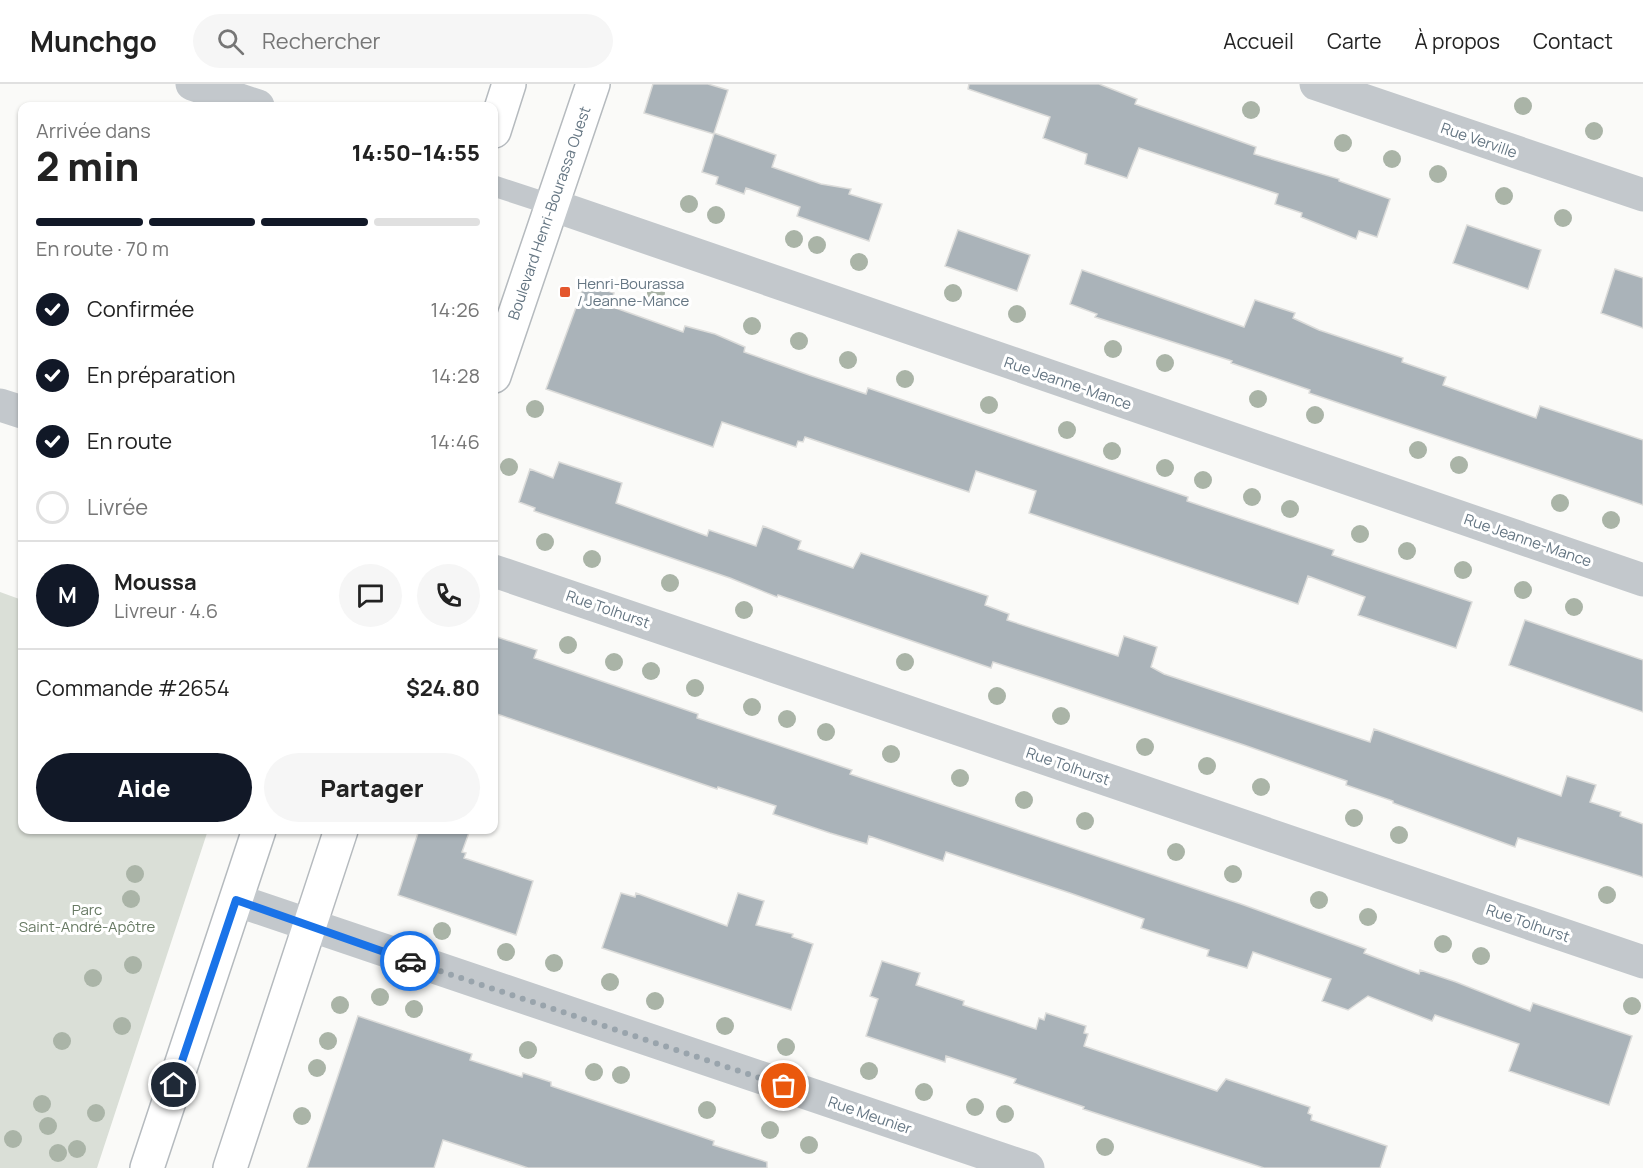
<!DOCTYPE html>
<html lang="fr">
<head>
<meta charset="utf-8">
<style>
	:root { --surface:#fff; --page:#f6f6f6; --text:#222; --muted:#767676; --line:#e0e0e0; --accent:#111827 }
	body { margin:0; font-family:Manrope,sans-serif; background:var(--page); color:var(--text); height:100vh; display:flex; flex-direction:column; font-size:22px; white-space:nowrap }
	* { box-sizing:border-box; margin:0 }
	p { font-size:20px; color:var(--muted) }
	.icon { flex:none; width:33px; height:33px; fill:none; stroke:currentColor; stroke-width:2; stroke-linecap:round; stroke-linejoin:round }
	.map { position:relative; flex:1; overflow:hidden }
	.panel { position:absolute; left:18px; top:18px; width:480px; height:732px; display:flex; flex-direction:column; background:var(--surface); border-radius:12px; box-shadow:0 2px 4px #0004 }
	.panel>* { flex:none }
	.pin { position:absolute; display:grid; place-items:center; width:51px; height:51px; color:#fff; margin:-26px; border:3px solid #fff; border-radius:50%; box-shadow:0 2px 6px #0007 }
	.courier { position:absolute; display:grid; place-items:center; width:60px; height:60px; margin:-30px; border:4px solid #1a73e8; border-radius:50%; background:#fff; color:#222; box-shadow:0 2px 8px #0007 }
	.overview em { font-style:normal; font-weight:800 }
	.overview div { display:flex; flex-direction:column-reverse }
	.overview { display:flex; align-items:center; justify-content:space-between; height:102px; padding:0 18px }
	h1 { font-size:39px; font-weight:800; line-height:45px }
	.bar { display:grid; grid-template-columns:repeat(4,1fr); gap:9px 6px; align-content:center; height:72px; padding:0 18px }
	.bar i { height:8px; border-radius:4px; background:var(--line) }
	.bar .on { background:var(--accent) }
	.bar p { grid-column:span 4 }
	.line { display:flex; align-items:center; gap:15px; padding:0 18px; border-top:2px solid var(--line) }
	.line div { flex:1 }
	.round { display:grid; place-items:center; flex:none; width:63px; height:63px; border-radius:32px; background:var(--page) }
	ol { padding:0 18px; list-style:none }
	li { display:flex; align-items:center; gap:18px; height:66px }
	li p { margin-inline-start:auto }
	li .icon { padding:6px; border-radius:50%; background:var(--accent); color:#fff; stroke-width:4 }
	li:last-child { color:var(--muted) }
	li i { width:33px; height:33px; border:3px solid var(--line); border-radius:50% }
	.action { display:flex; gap:12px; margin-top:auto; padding:12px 18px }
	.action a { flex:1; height:69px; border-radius:36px; background:var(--accent); color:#fff; font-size:24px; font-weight:800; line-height:69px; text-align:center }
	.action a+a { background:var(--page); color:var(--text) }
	header { display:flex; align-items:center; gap:36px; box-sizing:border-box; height:84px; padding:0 30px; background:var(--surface); border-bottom:2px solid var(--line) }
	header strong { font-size:28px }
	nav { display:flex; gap:33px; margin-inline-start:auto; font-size:21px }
	.search { width:420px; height:54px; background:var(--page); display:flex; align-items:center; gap:15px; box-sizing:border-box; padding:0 21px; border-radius:33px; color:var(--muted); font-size:22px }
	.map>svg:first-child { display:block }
	.green { fill:#dadfd7 }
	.building { fill:#aab3b9; stroke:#dcdcda; stroke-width:1.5 }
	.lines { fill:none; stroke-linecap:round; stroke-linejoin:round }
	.primary-casing { stroke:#b5babe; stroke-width:36 }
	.service { stroke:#c3c8cc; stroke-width:21 }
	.minor { stroke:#c3c8cc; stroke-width:33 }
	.primary { stroke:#fff; stroke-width:33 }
	.tree { fill:#aab4a7 }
	.done { stroke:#99a4ac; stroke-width:6; stroke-dasharray:0 10.8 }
	.route { stroke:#1a73e8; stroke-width:8 }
	.poi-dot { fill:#e4572e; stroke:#fff; stroke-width:2 }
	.labels { text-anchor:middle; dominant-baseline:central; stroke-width:6; stroke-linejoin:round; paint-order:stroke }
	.street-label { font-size:15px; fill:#657683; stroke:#fff }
	.poi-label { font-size:15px; fill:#657683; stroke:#fff; text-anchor:start }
	.park-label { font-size:15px; fill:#687a64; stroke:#fff }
</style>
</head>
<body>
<header>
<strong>Munchgo</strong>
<div class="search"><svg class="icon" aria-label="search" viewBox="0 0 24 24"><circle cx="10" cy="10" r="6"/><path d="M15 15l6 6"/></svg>Rechercher</div>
<nav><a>Accueil</a><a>Carte</a><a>À propos</a><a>Contact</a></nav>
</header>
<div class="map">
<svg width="1643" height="1084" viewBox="0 0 1643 1084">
	<rect width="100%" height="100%" fill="#fafaf8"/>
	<path class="green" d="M0,508L22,516V746H208L97,1084H0Z"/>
	<path class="building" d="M653,0H708L728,6L714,49L776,71L772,83L821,100L851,105L849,110L882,120L869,157L797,132L800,123L746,104L744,110L716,100L718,93L702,88L714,50L644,29Z
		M969,0H1099L1137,15L1135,20L1256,63L1254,70L1339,95V97L1390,115L1377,153L1359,147L1356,155L1301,133L1302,129L1275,120L1278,110L1139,64L1127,94L1085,80L1087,70L1043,54L1050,33L968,5Z
		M1467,141L1541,166L1528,205L1453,179Z
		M958,146L1030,171L1017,207L945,182Z
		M1615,185L1643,194V244L1601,229Z
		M1082,186L1244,243L1255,216L1295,229L1293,234L1319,246L1403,274L1402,278L1446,293L1443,301L1536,334L1540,322L1643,356V421L1309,309L1310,306L1231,279L1232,277L1095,233L1097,230L1070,220Z
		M585,199L614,209L610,222L683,248L685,242L715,250L745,263L744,268L809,291L866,310L868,304L1094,381L1188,413L1187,417L1334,466L1332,471L1472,518L1456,564L1358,531L1365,513L1308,492L1298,520L1029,429L1036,407L976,387L969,408L805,353L803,358L798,357L796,363L722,338L713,363L546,305Z
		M559,378L622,399L616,419L707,452L709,446L756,462L763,442L801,457L798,465L853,484L861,469L988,512L985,521L1009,530L1007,536L1118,572L1124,552L1157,563L1151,583L1164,590L1370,658L1374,645L1561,712L1567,692L1596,701L1590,718L1621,728L1620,732L1643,740V793L1518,754L1515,763L1393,719V717L1346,701L1347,697L1244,661L1046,595L993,578L991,584L778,511L777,513L730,494L534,427L535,424L519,418L530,385L553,394Z
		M1525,536L1643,576V628L1509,581Z
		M494,552L537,566L534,574L698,630L697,634L852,686L850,690L1241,820L1366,865L1364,869L1419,890L1420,886L1456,898L1530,927L1533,919L1632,952L1609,1021L1509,987L1519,960L1435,931L1432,937L1368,912L1348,926L1322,917L1331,895L1253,868L1247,884L1207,872L1209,866L1141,844L1144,835L1070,809L946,768L943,777L869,752L867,760L830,749L773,730L776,722L718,703L717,705L494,629Z
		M419,746H470L462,768L466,769L464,774L533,797L516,851L398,811Z
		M621,809L635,813L636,809L727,842L738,809L764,817L756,841L793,850L792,853L813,860L791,926L602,864Z
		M882,877L920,889L916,901L964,917L963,921L1036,945L1039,934L1044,936L1046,929L1086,942L1084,949L1088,950L1084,962L1217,1007L1226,995L1310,1023L1308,1029L1312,1031L1311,1036L1387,1062L1380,1084H1264L1083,1025L1084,1023L1014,999L1016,995L946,972L945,978L866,952L878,915L870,912Z
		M358,932L472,970L470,976L522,993L523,989L551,998V1002L714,1057L713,1061L767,1078V1084H528L443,1056L434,1084H307Z"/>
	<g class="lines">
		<defs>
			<path id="primary" d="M494,47L509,0
				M494,292L593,0
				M147,1084L259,746
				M230,1084L341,746"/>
		</defs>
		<use href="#primary" class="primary-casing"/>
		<path class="service" d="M494,102L552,121"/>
		<path class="minor" d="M192,0L258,22
			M1316,0L1643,111
			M552,121L1643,496
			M0,321L22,328
			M494,487L1643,878
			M236,816L1028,1084"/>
		<use href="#primary" class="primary"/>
	</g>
	<g class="tree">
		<circle cx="1523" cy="22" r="9"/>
		<circle cx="1251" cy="26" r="9"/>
		<circle cx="1594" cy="47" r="9"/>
		<circle cx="1343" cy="59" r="9"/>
		<circle cx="1392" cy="75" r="9"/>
		<circle cx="1438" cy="90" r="9"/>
		<circle cx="1504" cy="112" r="9"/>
		<circle cx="689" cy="120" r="9"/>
		<circle cx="716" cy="131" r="9"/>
		<circle cx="1563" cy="134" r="9"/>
		<circle cx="794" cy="155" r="9"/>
		<circle cx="817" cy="161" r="9"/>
		<circle cx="859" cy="178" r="9"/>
		<circle cx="656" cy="209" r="9"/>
		<circle cx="953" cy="209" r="9"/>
		<circle cx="1017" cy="230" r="9"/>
		<circle cx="752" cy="242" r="9"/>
		<circle cx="799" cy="257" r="9"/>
		<circle cx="1113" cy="265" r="9"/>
		<circle cx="848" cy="276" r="9"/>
		<circle cx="1165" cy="279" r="9"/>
		<circle cx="905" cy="295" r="9"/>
		<circle cx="1258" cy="315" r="9"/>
		<circle cx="989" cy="321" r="9"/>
		<circle cx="535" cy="325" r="9"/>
		<circle cx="1315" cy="331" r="9"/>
		<circle cx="1067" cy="346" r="9"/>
		<circle cx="1418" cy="366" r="9"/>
		<circle cx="1112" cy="367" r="9"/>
		<circle cx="1459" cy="381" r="9"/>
		<circle cx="509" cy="383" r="9"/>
		<circle cx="1165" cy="384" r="9"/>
		<circle cx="1203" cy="396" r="9"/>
		<circle cx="1252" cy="413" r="9"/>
		<circle cx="1560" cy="419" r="9"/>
		<circle cx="1290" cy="425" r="9"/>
		<circle cx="1611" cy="436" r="9"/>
		<circle cx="1360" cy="450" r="9"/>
		<circle cx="545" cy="458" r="9"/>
		<circle cx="1407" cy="467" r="9"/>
		<circle cx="592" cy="475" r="9"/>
		<circle cx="1463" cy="486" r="9"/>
		<circle cx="670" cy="499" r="9"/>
		<circle cx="1523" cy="506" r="9"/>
		<circle cx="1574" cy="523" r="9"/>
		<circle cx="744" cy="526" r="9"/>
		<circle cx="568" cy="561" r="9"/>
		<circle cx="614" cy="578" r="9"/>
		<circle cx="905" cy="578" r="9"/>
		<circle cx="651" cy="587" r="9"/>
		<circle cx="695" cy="604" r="9"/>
		<circle cx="997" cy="612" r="9"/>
		<circle cx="752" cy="623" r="9"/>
		<circle cx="1061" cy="632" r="9"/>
		<circle cx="787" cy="635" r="9"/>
		<circle cx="826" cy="648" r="9"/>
		<circle cx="1145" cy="663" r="9"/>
		<circle cx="891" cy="670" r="9"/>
		<circle cx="1207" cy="682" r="9"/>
		<circle cx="960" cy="694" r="9"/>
		<circle cx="1261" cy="703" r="9"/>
		<circle cx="1024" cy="716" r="9"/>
		<circle cx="1354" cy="734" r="9"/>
		<circle cx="1085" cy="737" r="9"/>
		<circle cx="1399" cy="751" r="9"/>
		<circle cx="1176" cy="768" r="9"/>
		<circle cx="135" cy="790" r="9"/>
		<circle cx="1233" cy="790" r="9"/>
		<circle cx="1607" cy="811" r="9"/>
		<circle cx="131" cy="815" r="9"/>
		<circle cx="1319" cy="816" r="9"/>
		<circle cx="1368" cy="833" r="9"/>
		<circle cx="442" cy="847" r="9"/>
		<circle cx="1443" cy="860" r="9"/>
		<circle cx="506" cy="868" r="9"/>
		<circle cx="1481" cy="872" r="9"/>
		<circle cx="554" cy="879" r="9"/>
		<circle cx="133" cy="881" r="9"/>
		<circle cx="93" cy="894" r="9"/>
		<circle cx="610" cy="898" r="9"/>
		<circle cx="380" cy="913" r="9"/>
		<circle cx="655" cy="917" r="9"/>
		<circle cx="340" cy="921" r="9"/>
		<circle cx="1632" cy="922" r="9"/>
		<circle cx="414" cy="925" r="9"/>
		<circle cx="122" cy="942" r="9"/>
		<circle cx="725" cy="942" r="9"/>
		<circle cx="62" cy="957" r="9"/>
		<circle cx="328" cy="957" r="9"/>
		<circle cx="786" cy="963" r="9"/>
		<circle cx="528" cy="966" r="9"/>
		<circle cx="317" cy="984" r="9"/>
		<circle cx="869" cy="987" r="9"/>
		<circle cx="594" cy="988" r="9"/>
		<circle cx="621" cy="991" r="9"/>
		<circle cx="924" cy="1008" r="9"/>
		<circle cx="42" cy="1020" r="9"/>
		<circle cx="975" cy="1023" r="9"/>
		<circle cx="707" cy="1026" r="9"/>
		<circle cx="96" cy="1029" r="9"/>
		<circle cx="1005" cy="1030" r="9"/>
		<circle cx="302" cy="1032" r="9"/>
		<circle cx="48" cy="1042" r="9"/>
		<circle cx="770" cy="1046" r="9"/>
		<circle cx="13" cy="1055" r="9"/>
		<circle cx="809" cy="1061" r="9"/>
		<circle cx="1105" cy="1063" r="9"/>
		<circle cx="77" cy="1065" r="9"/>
		<circle cx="58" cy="1069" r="9"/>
	</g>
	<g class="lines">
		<path class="done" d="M410,877L784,1002"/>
		<path class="route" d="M174,1001L236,816L410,877"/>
	</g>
	<rect class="poi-dot" x="559" y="202" width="12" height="12" rx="3"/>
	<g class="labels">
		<g class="street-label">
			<text transform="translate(1479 56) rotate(19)">Rue Verville</text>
			<text transform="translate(549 129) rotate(-71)">Boulevard Henri-Bourassa Ouest</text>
			<text transform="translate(1068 299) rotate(19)">Rue Jeanne-Mance</text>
			<text transform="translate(1528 456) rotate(19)">Rue Jeanne-Mance</text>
			<text transform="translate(608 525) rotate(19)">Rue Tolhurst</text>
			<text transform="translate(1068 682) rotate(19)">Rue Tolhurst</text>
			<text transform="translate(1528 839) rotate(19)">Rue Tolhurst</text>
			<text transform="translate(870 1031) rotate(19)">Rue Meunier</text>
		</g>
		<g class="poi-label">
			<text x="577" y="199">Henri-Bourassa<tspan x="577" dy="17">/ Jeanne-Mance</tspan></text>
		</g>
		<g class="park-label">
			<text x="87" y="825">Parc<tspan x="87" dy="17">Saint-André-Apôtre</tspan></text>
		</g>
	</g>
</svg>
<div class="pin" style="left:784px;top:1002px;background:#ea580c"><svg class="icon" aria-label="bag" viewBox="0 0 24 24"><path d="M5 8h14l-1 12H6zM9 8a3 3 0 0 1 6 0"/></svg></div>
<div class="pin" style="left:174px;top:1001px;background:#1f2937"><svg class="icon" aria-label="home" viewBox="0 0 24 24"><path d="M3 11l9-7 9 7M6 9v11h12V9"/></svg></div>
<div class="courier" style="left:410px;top:877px"><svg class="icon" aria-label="car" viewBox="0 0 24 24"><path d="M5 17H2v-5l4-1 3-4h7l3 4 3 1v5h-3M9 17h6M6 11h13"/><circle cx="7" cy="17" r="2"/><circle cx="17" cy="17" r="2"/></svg></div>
<section class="panel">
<div class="overview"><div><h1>2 min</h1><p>Arrivée dans</p></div><em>14:50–14:55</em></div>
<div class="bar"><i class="on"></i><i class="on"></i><i class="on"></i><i></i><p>En route · 70 m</p></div>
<ol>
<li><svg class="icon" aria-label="check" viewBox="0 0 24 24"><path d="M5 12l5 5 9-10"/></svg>Confirmée<p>14:26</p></li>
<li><svg class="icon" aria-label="check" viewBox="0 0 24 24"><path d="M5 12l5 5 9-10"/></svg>En préparation<p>14:28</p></li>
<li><svg class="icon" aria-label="check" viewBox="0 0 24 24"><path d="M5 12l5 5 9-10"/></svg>En route<p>14:46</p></li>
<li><i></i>Livrée</li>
</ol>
<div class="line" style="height:108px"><b class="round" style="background:var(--accent);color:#fff">M</b><div><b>Moussa</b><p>Livreur · 4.6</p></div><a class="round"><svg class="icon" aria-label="chat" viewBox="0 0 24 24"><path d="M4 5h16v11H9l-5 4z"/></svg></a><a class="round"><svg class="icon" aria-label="phone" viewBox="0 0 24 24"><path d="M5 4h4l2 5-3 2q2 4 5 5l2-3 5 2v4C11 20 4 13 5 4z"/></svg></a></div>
<div class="line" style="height:78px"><div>Commande #2654</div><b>$24.80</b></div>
<div class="action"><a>Aide</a><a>Partager</a></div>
</section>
</div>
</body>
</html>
